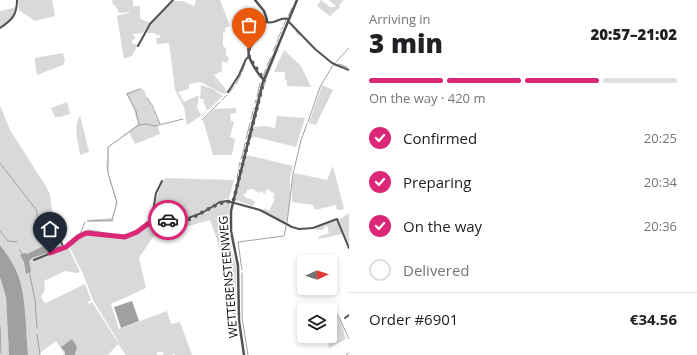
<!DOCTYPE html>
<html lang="en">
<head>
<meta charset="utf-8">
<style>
	:root { --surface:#fff; --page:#f2f2f2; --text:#202124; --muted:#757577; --line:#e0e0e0; --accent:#db2777 }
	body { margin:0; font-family:"Open Sans",sans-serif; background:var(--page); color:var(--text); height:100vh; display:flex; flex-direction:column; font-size:15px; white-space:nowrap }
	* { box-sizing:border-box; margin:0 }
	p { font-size:13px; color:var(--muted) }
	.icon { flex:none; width:22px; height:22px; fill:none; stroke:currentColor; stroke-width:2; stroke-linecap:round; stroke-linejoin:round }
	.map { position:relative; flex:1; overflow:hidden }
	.details { display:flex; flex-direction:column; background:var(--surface); width:348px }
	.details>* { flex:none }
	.needle { width:26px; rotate:87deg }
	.tools { position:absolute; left:297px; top:255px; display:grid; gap:8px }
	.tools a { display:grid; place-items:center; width:40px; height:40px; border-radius:4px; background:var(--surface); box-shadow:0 2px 6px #0003; font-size:20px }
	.pin { position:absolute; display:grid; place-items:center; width:34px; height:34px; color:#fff; margin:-41px -17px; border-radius:50% 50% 50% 0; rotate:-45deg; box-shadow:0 0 4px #0007 }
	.pin .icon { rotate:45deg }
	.courier { position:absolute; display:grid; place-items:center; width:40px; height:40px; margin:-20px; border:3px solid #db2777; border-radius:50%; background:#fff; color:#222; box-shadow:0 1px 5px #0007 }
	.head em { font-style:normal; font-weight:800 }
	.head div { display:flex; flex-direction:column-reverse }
	.head { display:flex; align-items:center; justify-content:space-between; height:68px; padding:0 20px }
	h1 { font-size:26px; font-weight:800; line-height:30px }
	.bar { display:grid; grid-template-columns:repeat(4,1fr); gap:6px 4px; align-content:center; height:48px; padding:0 20px }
	.bar i { height:5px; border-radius:3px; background:var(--line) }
	.bar .current { background:var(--accent) }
	.bar p { grid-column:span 4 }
	.line { display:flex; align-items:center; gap:10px; padding:0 20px; border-top:1px solid var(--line) }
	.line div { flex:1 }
	ol { padding:0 20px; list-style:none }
	li { display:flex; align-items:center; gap:12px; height:44px }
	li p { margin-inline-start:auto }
	li .icon { padding:4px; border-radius:50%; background:var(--accent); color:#fff; stroke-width:4 }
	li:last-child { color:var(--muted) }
	li i { width:22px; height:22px; border:2px solid var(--line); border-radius:50% }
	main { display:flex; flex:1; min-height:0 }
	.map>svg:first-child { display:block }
	.green { fill:#d9d9d9 }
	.water { fill:#a0a0a0 }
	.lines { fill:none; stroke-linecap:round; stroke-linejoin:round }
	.stream { stroke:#a0a0a0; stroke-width:1 }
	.minor { stroke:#525252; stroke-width:2 }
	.tertiary { stroke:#525252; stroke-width:2.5 }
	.done { stroke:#595959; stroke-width:4; stroke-dasharray:0 7.2 }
	.route { stroke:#db2777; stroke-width:5 }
	.labels { text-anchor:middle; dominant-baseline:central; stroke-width:3.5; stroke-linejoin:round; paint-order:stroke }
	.street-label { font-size:12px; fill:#000; stroke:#fff }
</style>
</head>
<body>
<main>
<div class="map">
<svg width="349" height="355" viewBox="0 0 349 355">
	<rect width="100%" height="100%" fill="#fff"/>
	<path class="green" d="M18,0H52L55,16L35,21L19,10Z
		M112,0H133V6H140V16L141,19L150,23L143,33L133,34V36H135V39L132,40L133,44H138L132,56L124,59L117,17L119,15L129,13V12L119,13L115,5H113Z
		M196,0H220L230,26L225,28V32L223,33V45L226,49V55L229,58L227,63L222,61V71L214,75L228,92L224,94L200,82L189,84V89L178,92L184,102L199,95L197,108L201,115L207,110L205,106V104L203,103L204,100L203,99H200L201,85L213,89L223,96L202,115L187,125L184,107L175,90L169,43L157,44L156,38H160V35H156L155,33H145L154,21L173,1H183L194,6Z
		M321,0L330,7H335L336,6L329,0H344L339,5L340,7L330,16L317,6Z
		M17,7L15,14L0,28V11Z
		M284,50L301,66L311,87L287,86V80H285V72H274Z
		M63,53L65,61L63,65L37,75L35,63V58Z
		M322,85L333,90L316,125L309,123Z
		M141,88L142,90H144L147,98H148L159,123L158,127L160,134L135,144L129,132L109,147L108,172L117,200L113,219L114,222H87V220L112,218L116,202L106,167L108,147L138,124L133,107L126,93Z
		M67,102L70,114L60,117H55L51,108Z
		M0,105L10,130L47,188L50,195L54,224L64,249L67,248L69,249L80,272L76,273L65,271L44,281L45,289L41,297L44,302L46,303L85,284L91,300L88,302V304L92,302L117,341H118L93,300L83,274L70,248C77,222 112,242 129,237C138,234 145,223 155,221C163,219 171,222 180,222C187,222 196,217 203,214C211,209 221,200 231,202L228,217L231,248L236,266V312L237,326L225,293L234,288L210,220L174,230L153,237L139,258L146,288L111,304L119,329L167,311L171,324L180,322L192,355H175L173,353L172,355H163L164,352H157V355H126L118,344L108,355H75L76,351H64L65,355H63L64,353L56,341L40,353V355H28C26,332 26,295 18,275C14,264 7,254 0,245Z
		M236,108V113L230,114L231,121L234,122L230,137L235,139L232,155H213L203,120L214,109Z
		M80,115L89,152L80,155C78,141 73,128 80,115Z
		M277,116L305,118L296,147L251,136L254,127L265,126L275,128Z
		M246,155L293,166L290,178V202L286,223L263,211L264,208L269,211L275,199L273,198L275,194L267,189L265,194L260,191L259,193L253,189L247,190L246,194H243L246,198L251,199L255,202L253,206L235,200Z
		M333,166L344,209L337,210L336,205L315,210L313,205L292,202V186L294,173L327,180Z
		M165,178L234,180L229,198C214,203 199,217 182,219C174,220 165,219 156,219L154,217C154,203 158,190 165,178Z
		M349,213V245L339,220Z
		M337,220L342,234L319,239L318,237L329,233L327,226L325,227L323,230H317L316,228Z
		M0,277L6,297L9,355H0Z
		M334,313H338L346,339L329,348L328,340H321L320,336H330V317H334Z"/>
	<path class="water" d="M52,228L53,239L57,247L60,246L61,248L32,258L29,261L31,271L26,274L24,262L20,255L25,253L27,254L50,243V229Z
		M0,245C7,254 14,264 18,275C26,295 26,332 28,355H9L6,297L0,277Z
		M132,301L139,321L121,328L114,307Z
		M72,339L77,347L75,355H65V352L61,347Z"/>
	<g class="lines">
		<path class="stream" d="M288,16L292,8
			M284,25L286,19
			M281,30L283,27
			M296,31L299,35
			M278,38L281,32
			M277,42L278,39
			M273,51L276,45
			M276,53L278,50
			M336,62L349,48
			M339,64L347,67
			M334,65L342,68
			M267,66L271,57
			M242,72L245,64
			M263,76L266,69
			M265,81L276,54
			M236,84L241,74
			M263,88L265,83
			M229,93L234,86
			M257,97L260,83
			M261,97L262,92
			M147,98L152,105L160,124
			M222,100L227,95
			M255,103L256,100
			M253,109L254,108
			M252,115L253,111
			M251,119L252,116
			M202,120L220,102
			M308,122L320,87L333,65
			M254,124L260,99
			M139,125L136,111L127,94L140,89
			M247,135L250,123
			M246,139L247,136
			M250,140L253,127
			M244,148L245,143
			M241,159L244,149
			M0,163L37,211V216
			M239,167L240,162
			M238,171L239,169
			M237,177L238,173
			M88,221L112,220L117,203L108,173V147L139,125L146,124L155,126L183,119
			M287,223L293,174L301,140L307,124
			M88,230C116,234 127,242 150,220
			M0,231L8,241L17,242
			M65,246L81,232L85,222
			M20,250L23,255
			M242,270L238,242L284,236L286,226
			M29,271L35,300L37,328
			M242,273V317L248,355
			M339,317L349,339
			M0,326L1,353
			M37,334L40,355
			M346,355L349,353"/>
		<path class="minor" d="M288,21L315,49L332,63L349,70
			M267,22C275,25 280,16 288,19
			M0,28C12,20 17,15 17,0
			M138,46L150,24L173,0
			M228,92L239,75L246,59L249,57
			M153,220L152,217L156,193L162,181
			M54,224L64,249
			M34,260L66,247L78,237L86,233L120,237L128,236L137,232L153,220H183L202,213L220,202L227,201L260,210L292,227L299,229L313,228L337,219L349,248
			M345,318L349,315"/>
		<path class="tertiary" d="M255,0L264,11L267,20L249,49C246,57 258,74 264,80
			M244,355L239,321L238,266L231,231V211L263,82L297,0"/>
	</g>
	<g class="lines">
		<path class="done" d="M168,220C174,220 180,222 187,220C199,216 222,198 233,202L264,80L249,57V49"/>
		<path class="route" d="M50,253L66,247L78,237L86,233L125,237L137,232L153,220H168"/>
	</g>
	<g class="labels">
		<g class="street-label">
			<text transform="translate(228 277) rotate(-95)">WETTERENSTEENWEG</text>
		</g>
	</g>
</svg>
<div class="tools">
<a><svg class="needle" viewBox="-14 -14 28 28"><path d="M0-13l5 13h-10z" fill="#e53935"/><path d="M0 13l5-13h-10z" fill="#757577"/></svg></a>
<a><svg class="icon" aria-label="layers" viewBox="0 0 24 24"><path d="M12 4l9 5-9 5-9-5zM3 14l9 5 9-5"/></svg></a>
</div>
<div class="pin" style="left:249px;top:49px;background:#ea580c"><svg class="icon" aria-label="bag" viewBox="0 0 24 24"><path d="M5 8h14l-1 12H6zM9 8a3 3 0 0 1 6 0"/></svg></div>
<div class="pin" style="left:50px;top:253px;background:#1f2937"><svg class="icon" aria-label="home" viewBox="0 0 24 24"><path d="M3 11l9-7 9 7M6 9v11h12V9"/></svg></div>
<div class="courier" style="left:168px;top:220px"><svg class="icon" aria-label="car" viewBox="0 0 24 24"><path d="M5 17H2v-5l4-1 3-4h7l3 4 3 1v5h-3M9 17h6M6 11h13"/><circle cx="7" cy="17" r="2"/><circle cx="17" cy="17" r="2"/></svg></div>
</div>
<section class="details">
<div class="head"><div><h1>3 min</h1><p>Arriving in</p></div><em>20:57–21:02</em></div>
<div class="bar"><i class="current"></i><i class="current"></i><i class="current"></i><i></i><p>On the way · 420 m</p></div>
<ol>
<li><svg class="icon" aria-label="check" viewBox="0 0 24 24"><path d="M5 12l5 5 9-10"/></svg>Confirmed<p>20:25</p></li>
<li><svg class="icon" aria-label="check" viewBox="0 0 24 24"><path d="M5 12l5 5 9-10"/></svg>Preparing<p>20:34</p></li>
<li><svg class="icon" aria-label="check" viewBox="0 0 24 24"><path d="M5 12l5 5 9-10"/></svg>On the way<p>20:36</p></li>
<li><i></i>Delivered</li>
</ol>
<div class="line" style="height:52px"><div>Order #6901</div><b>€34.56</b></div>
</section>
</main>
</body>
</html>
